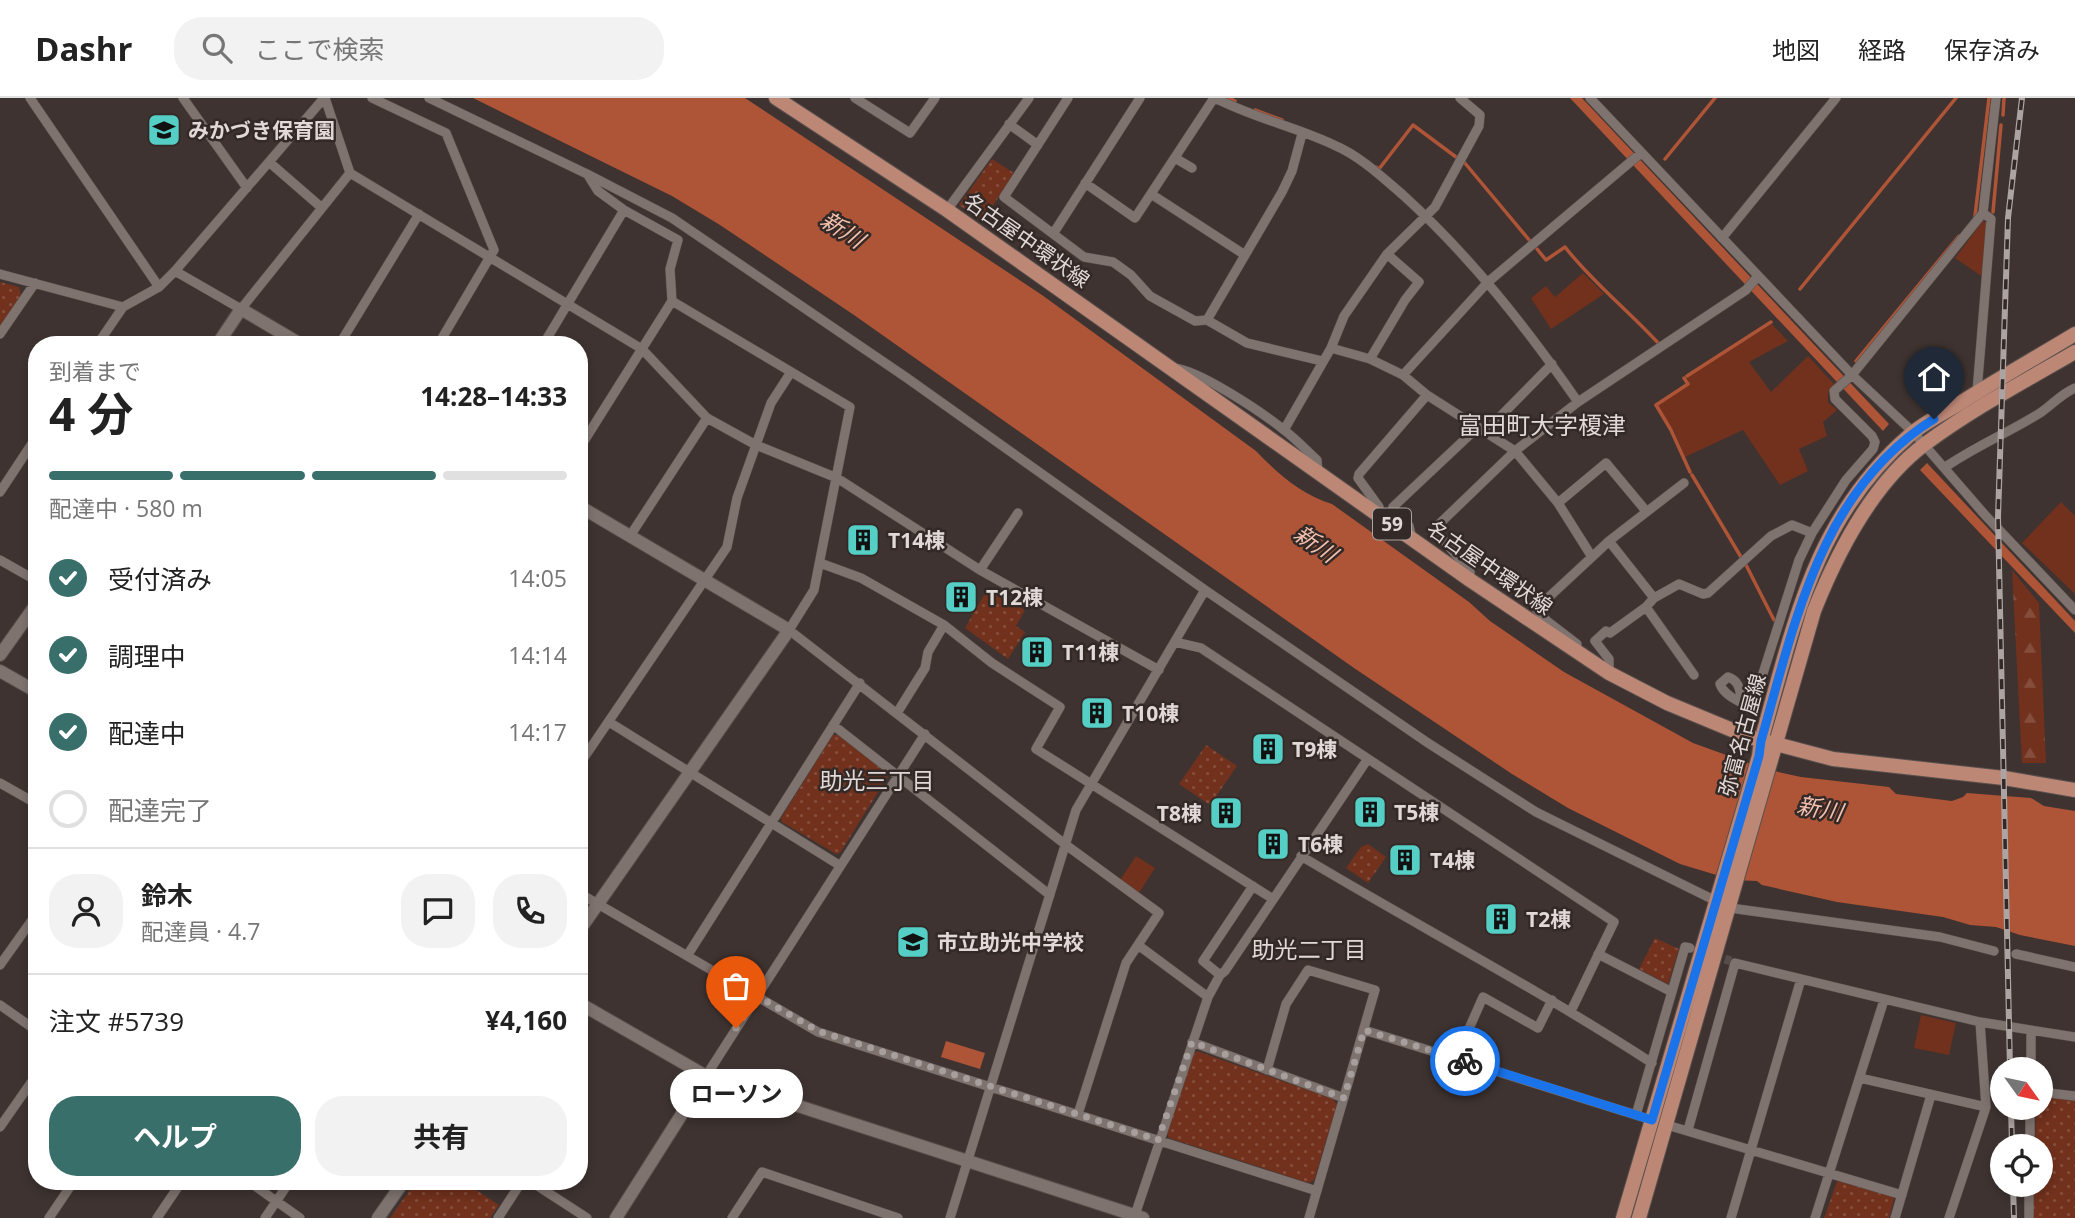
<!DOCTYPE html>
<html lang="ja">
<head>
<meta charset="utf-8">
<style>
	:root { --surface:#fff; --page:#f2f2f2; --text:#222; --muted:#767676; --line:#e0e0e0; --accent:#396f6b }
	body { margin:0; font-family:"Open Sans","Noto Sans JP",sans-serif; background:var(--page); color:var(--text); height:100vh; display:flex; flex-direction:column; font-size:26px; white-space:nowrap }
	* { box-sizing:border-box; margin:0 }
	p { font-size:23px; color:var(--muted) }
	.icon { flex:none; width:38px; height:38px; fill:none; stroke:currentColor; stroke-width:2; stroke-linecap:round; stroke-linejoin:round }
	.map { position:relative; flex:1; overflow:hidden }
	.drawer { position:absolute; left:28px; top:238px; width:560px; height:854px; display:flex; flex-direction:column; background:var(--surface); border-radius:28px; box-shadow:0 4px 10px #0003 }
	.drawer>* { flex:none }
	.needle { width:46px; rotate:123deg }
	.buttons { position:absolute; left:1990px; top:959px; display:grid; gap:14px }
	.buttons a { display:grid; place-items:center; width:63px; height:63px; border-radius:50%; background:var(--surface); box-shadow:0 4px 10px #0003; font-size:35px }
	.pin { position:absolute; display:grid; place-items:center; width:60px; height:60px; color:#fff; margin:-72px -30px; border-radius:50% 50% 50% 0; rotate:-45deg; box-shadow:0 0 7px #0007 }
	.pin .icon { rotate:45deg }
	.courier { position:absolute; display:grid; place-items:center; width:70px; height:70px; margin:-35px; border:5px solid #1a73e8; border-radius:50%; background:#fff; color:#222; box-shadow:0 2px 9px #0007 }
	.bubble { position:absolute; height:49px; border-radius:24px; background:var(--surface); box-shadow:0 4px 10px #0003; font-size:23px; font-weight:700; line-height:49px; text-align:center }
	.head em { font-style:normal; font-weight:700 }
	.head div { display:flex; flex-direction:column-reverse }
	.head { display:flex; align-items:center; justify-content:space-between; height:119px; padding:0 21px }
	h1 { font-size:46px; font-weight:700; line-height:52px }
	.bar { display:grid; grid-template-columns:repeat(4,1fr); gap:10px 7px; align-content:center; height:84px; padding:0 21px }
	.bar i { height:9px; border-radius:5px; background:var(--line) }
	.bar .active { background:var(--accent) }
	.bar p { grid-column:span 4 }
	.line { display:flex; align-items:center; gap:18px; padding:0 21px; border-top:2px solid var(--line) }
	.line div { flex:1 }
	.round { display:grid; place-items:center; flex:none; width:74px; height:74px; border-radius:28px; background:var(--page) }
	ol { padding:0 21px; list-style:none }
	li { display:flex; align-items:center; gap:21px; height:77px }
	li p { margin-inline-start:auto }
	li .icon { padding:7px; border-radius:50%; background:var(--accent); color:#fff; stroke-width:4 }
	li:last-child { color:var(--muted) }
	li i { width:38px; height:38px; border:4px solid var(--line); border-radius:50% }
	.action { display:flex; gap:14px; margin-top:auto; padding:14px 21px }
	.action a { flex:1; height:80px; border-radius:28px; background:var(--accent); color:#fff; font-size:28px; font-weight:700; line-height:80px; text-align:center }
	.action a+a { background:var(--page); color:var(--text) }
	header { display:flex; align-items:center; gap:42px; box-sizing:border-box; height:98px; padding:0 35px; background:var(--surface); border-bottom:2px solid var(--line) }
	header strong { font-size:33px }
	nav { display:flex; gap:38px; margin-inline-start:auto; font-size:24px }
	.search { width:490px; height:63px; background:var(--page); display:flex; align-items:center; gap:18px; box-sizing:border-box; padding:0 24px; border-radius:28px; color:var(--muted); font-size:26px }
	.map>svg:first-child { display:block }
	.green { fill:#71311c }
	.forest { fill:url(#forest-firs) }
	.park { fill:url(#park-dots) }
	.water { fill:#ae5437 }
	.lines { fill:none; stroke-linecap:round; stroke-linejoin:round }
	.stream { stroke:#ae5437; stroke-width:3.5 }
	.street-tunnel { stroke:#564c49; stroke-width:9; stroke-dasharray:9 4.5; stroke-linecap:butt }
	.street-casing { stroke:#59504d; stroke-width:10 }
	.secondary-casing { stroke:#59504d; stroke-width:14 }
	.primary-casing { stroke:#59504d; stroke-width:16 }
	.street { stroke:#7f736f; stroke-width:9 }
	.secondary { stroke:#7f736f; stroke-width:12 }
	.primary { stroke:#bd8776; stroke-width:14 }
	.rail-casing { stroke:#aca4a2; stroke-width:6 }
	.rail { stroke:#332926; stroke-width:3.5; stroke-dasharray:10; stroke-linecap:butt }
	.done { stroke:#a79f9d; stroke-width:7; stroke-dasharray:0 12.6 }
	.route { stroke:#1a73e8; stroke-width:9 }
	.labels { text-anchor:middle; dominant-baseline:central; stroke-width:5; stroke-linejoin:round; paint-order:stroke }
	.shield { fill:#332926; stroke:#aca4a2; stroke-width:2 }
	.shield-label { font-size:19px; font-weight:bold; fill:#e0d9d7 }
	.poi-label { font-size:21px; font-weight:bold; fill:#e0d9d7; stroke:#332926; text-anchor:start }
	.street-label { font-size:21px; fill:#e0d9d7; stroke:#332926 }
	.water-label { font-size:23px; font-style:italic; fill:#f2c0af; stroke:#332926 }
	.neighbourhood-label { font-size:23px; fill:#e0d9d7; stroke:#332926 }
	.quarter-label { font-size:24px; fill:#e0d9d7; stroke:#332926 }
</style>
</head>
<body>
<header>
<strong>Dashr</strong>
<div class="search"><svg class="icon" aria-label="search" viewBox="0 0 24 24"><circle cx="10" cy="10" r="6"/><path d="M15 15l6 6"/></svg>ここで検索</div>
<nav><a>地図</a><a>経路</a><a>保存済み</a></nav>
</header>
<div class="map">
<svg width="2075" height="1120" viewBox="0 0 2075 1120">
	<defs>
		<pattern id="forest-firs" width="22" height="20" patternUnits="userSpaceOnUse" patternTransform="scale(1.75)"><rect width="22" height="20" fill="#71311c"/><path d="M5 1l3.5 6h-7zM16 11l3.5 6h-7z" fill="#854e3c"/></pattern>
		<pattern id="park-dots" width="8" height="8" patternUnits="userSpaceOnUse" patternTransform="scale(1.75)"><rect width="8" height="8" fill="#71311c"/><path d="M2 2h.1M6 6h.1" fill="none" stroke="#854e3c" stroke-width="1.8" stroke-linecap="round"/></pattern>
	</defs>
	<rect width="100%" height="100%" fill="#3e3330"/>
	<path class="green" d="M1983,123L1987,125L1983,179L1955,160Z
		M1583,175L1604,196L1551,231L1531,200L1546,188L1555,199Z
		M1772,226L1788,243L1749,264L1771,294L1808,258L1835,287L1828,294V304L1837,312L1823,324L1827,338L1799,351L1808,373L1780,387L1743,332L1685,359L1674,333L1656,307L1689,284L1686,279Z
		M2061,404L2075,418V496L2022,445Z
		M1136,758L1155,770L1139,795L1120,782Z
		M1921,917L1956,925L1949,957L1914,950Z"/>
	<path class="forest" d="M2012,472L2039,505L2046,665H2022Z"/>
	<path class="park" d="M992,61L1014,75L983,123L959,107Z
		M0,184L19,189L21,197L0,228Z
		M988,490L1025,512L1016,528L1025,534L1008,561L965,530Z
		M833,637H839L887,674L888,678L840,755L836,756L782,724L781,720Z
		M1206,647L1237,668L1210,707L1179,686Z
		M1368,746L1386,759L1368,785L1346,770L1361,749Z
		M1655,840L1679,851L1668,886L1639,871Z
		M1197,953L1333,1001L1337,1007L1314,1082L1309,1085L1169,1040L1166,1034L1193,957Z
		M2041,998L2075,1001V1120H2033L2034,1087H2040V1048H2035L2036,1010H2040Z
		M1838,1081L1892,1096L1894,1101L1889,1120H1824Z
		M416,1083H463L499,1107L490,1120H390Z"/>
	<path class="water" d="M473,0H745L1042,197L1256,353C1277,375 1302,397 1332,406L1469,504L1490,523L1564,574L1693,645L1765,671L1801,679L1889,689L1896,696L1952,703L1963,699L1967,695L2031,700L2044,708L2075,713V848L2020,837L1996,829L1970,827L1943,819L1837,804L1762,787L1757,783L1733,782L1680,766L1568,710L1512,676L1354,570L854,217L720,127L672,98Z
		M1570,0H1582L1889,326L1883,333Z
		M1927,365L2075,523V535L1920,372Z
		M946,943L985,955L980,971L941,959Z"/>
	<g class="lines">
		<path class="stream" d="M1229,0L1235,3
			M1255,12L1282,22
			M2003,17L2004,0
			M1665,61L1715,0
			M1464,64L1530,143
			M1376,69L1379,71L1413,27L1456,59
			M1993,114L2001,27
			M1975,118L1989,0
			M1537,151L1546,162L1565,149C1593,185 1628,212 1659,246
			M1800,191L1956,0
			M1856,263L1959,138
			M1687,278L1771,224
			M1684,280L1688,286L1656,307L1671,332L1690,374
			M1692,377L1741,459
			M1745,465L1774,522"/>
		<path class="street-tunnel" d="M1712,857L1731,863"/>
		<defs>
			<path id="street" d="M30,0L159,189
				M183,0L247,90
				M325,0L350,75
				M372,0L446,35L494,152L438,247
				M429,0L587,76L672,120L907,280L1205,492L1428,645L1536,714L1716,803
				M855,0L910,35L935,0
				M1068,0L1004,99L1084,159L1113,164L1131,177L1150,198L1195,223L1207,222L1247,245L1322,263
				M1215,0C1254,20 1296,29 1334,47C1360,58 1382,79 1403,97C1471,159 1526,229 1578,304
				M1590,0L1852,277L1913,334L1985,417L2075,512
				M1009,26L1038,47
				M1175,60L1192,70
				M269,64L322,110
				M588,77L598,93L624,112
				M1085,85L1135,120L1214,0
				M1151,96L1245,157
				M947,112L1029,0
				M1053,136L1140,0
				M1722,140L1836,0
				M175,173L241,211L350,75L642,251L707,320L756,347L837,380L980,472L1159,572
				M0,176L123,209
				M1207,222L1282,94L1292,73L1302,36
				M0,236L35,185
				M97,247L123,209L159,189L175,173L324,0
				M339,247L419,116
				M543,247L624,112L678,142L670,171L672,203
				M1331,250L1370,261L1403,277L1427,297L1515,353L1558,405L1592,459L1609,443L1654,500L1679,486L1703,496L1708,495L1771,438L1792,427L1812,435
				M1370,261L1405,202L1419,184L1387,156
				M1174,270C1199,272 1263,315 1284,332C1296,341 1306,352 1317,362L1318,374
				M1403,277L1488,184L1641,55
				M1977,294L1991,121L1983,115
				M1284,332L1331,250L1344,218L1387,156L1435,109L1479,28L1480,17L1460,0
				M1485,334L1552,266
				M579,351L672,203L850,309L814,492L789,532L1066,747L1159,815L1126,865L1078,1016
				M1944,370C1974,349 2008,335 2040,315C2052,307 2061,296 2075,290
				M0,394L37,338
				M1558,405L1606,365L1646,413
				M1379,417V409L1358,380L1359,376L1427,297
				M630,438L707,320
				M1412,441L1409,428L1393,409L1478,329
				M1609,443L1684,385
				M0,462L37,483
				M820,465L861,480L944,527L992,565L1060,609L1036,651L1273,801
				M980,472L1018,415
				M1470,482V473L1434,431L1515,353L1578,304L1746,192L1758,178
				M1646,509L1694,577
				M1175,544L1201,550L1614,824L1571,913
				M1577,546L1547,523L1536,511L1592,459
				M1609,575V561L1595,543L1606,533L1610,535L1646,509L1654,500
				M1742,605C1740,593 1740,583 1728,579L1720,586C1724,598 1741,604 1752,610L1799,462L1812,435L1846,382L1873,351L1875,344L1872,338L1835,301L1834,293L1852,277L1983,115L1996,0
				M897,615L925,570L928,554L944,527
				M609,624L839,767
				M833,627L1050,797
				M579,667L727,449L737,400L771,305L791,274
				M0,685L37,706
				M1301,758C1418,828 1538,891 1652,965
				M579,795L818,934L1317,1093
				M1730,810L1940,839L1994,853
				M1138,847L1208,899
				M1598,856L1672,894
				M2016,856L2075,869
				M687,858L860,585
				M0,867L37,815
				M1220,877L1203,863L1253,788
				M0,907L37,933
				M1980,924L1986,1009
				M1364,932L1652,1022
				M1192,944L1344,1000
				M1456,960L1483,899L1538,930L1552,902
				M2031,971V933
				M1267,972L1286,906L1308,872L1375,892L1309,1120
				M706,978L925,636
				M1860,980L1986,1009L1949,1120
				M2040,994L2075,998
				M1636,1017L1685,849L1690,850
				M1667,1027L1902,1097
				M0,1029L37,976
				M1688,1032L1735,865L1980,924L2075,939
				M2030,1048V1010
				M248,1083L300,1120
				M530,1083L587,1120
				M49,1120L74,1083
				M157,1120L182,1083
				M265,1120L290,1083
				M498,1120L522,1083
				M732,1120L762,1074L898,1120
				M950,1120L1076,712L1205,492
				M1134,1120L1208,899L1220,877L1225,873L1367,662
				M1731,1120L1801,881
				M1815,1120L1884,902
				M1895,1120L1931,997
				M2029,1120V1087"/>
			<path id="secondary" d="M217,247L241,211L302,247
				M579,408L789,532L579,833
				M0,557L37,505
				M0,573L37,594
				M579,905L706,978L1143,1120
				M378,1120L404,1083
				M616,1120L706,978"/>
			<path id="primary" d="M776,0L947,112L1470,482L1609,575L1667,605L1749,639L1833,661L2004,680L2075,692
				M1623,1120L1759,658L1761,643C1794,527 1814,419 1911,336C1925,324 1944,315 1960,305C1998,281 2037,259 2075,236
				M1639,1120L1814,513C1837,455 1873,385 1925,346C1972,311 2025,283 2075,254"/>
		</defs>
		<use href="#street" class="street-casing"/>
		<use href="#secondary" class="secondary-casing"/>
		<use href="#primary" class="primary-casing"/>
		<use href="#street" class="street"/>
		<use href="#secondary" class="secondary"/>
		<use href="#primary" class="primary"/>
		<defs>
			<path id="rail" d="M2010,971L1998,419L2008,120L2022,0
				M2011,1010L2012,1048
				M2013,1087L2014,1120"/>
		</defs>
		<use href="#rail" class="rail-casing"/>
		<use href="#rail" class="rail"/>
	</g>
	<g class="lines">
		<path class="done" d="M736,930L757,898L818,933L1158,1042L1192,944L1344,1000L1364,932L1465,963"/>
		<path class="route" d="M1465,963L1652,1022L1759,658L1761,643C1795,524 1821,391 1934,321"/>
	</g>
	<defs>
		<symbol id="school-square" viewBox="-11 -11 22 22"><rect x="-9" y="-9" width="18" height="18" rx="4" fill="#55cec5" stroke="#332926"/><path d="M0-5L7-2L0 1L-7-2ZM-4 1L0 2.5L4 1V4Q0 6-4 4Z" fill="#111"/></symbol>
		<symbol id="building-square" viewBox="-11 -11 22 22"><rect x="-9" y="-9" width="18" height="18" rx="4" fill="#55cec5" stroke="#332926"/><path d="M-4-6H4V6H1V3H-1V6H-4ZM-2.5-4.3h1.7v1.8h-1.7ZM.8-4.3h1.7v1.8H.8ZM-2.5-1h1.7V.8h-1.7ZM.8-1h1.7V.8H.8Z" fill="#111"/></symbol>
	</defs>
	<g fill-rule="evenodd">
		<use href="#school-square" x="145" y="13" width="38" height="38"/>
		<use href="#building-square" x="844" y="423" width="38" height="38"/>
		<use href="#building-square" x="942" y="480" width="38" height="38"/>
		<use href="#building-square" x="1018" y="535" width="38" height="38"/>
		<use href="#building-square" x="1078" y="596" width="38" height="38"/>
		<use href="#building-square" x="1249" y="632" width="38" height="38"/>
		<use href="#building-square" x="1351" y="695" width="38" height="38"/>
		<use href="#building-square" x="1207" y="696" width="38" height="38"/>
		<use href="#building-square" x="1254" y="727" width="38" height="38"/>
		<use href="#building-square" x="1386" y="743" width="38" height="38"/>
		<use href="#building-square" x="1482" y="802" width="38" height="38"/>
		<use href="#school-square" x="894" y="825" width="38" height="38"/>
	</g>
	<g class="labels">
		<rect class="shield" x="1373" y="410.5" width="38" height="31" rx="5"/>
		<g class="shield-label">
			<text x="1392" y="426">59</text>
		</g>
		<g class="poi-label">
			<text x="188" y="32">みかづき保育園</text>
			<text x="888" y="442">T14棟</text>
			<text x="986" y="499">T12棟</text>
			<text x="1062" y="554">T11棟</text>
			<text x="1122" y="615">T10棟</text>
			<text x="1292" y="651">T9棟</text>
			<text x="1394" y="714">T5棟</text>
			<text x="1202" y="715" text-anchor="end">T8棟</text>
			<text x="1298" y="746">T6棟</text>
			<text x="1430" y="762">T4棟</text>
			<text x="1526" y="821">T2棟</text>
			<text x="937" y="844">市立助光中学校</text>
		</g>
		<g class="street-label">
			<text transform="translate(1027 142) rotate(35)">名古屋中環状線</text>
			<text transform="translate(1490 469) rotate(35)">名古屋中環状線</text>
			<text transform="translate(1742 637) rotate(-75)">弥富名古屋線</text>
		</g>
		<g class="water-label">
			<text transform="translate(843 131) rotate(33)">新川</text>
			<text transform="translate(1316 445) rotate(35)">新川</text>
			<text transform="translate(1820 710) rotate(10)">新川</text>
		</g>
		<g class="neighbourhood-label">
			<text x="877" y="682">助光三丁目</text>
			<text x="1309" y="851">助光二丁目</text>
		</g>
		<g class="quarter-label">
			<text x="1542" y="326">富田町大字榎津</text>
		</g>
	</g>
</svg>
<div class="buttons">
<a><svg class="needle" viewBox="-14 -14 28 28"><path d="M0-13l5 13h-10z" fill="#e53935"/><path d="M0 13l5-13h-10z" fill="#767676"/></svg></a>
<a><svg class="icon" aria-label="locate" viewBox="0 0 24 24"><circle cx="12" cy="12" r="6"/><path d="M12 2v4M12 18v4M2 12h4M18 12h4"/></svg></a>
</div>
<div class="pin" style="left:736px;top:930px;background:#ea580c"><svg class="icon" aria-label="bag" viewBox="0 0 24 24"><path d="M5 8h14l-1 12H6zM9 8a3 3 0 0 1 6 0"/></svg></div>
<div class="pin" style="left:1934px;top:321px;background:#1f2937"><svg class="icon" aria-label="home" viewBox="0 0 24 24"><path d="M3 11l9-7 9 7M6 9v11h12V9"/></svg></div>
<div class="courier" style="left:1465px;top:963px"><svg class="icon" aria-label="bike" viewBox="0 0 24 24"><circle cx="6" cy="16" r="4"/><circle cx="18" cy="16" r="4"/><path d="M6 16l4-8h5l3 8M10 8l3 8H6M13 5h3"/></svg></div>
<div class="bubble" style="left:670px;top:971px;width:133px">ローソン</div>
<section class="drawer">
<div class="head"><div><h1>4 分</h1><p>到着まで</p></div><em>14:28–14:33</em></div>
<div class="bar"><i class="active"></i><i class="active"></i><i class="active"></i><i></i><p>配達中 · 580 m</p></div>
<ol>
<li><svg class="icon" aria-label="check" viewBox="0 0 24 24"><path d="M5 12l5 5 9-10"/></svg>受付済み<p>14:05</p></li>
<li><svg class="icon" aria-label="check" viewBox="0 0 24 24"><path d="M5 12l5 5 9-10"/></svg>調理中<p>14:14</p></li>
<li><svg class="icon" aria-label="check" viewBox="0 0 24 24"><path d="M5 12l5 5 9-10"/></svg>配達中<p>14:17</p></li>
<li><i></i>配達完了</li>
</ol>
<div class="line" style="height:126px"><a class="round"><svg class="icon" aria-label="person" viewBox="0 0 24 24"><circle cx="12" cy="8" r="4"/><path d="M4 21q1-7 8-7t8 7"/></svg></a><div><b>鈴木</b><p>配達員 · 4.7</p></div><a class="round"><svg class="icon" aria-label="chat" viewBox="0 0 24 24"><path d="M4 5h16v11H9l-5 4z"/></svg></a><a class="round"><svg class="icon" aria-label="phone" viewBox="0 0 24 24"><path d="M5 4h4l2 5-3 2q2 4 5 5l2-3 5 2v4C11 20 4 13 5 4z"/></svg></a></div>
<div class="line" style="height:91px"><div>注文 #5739</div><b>¥4,160</b></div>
<div class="action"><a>ヘルプ</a><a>共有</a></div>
</section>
</div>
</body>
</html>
